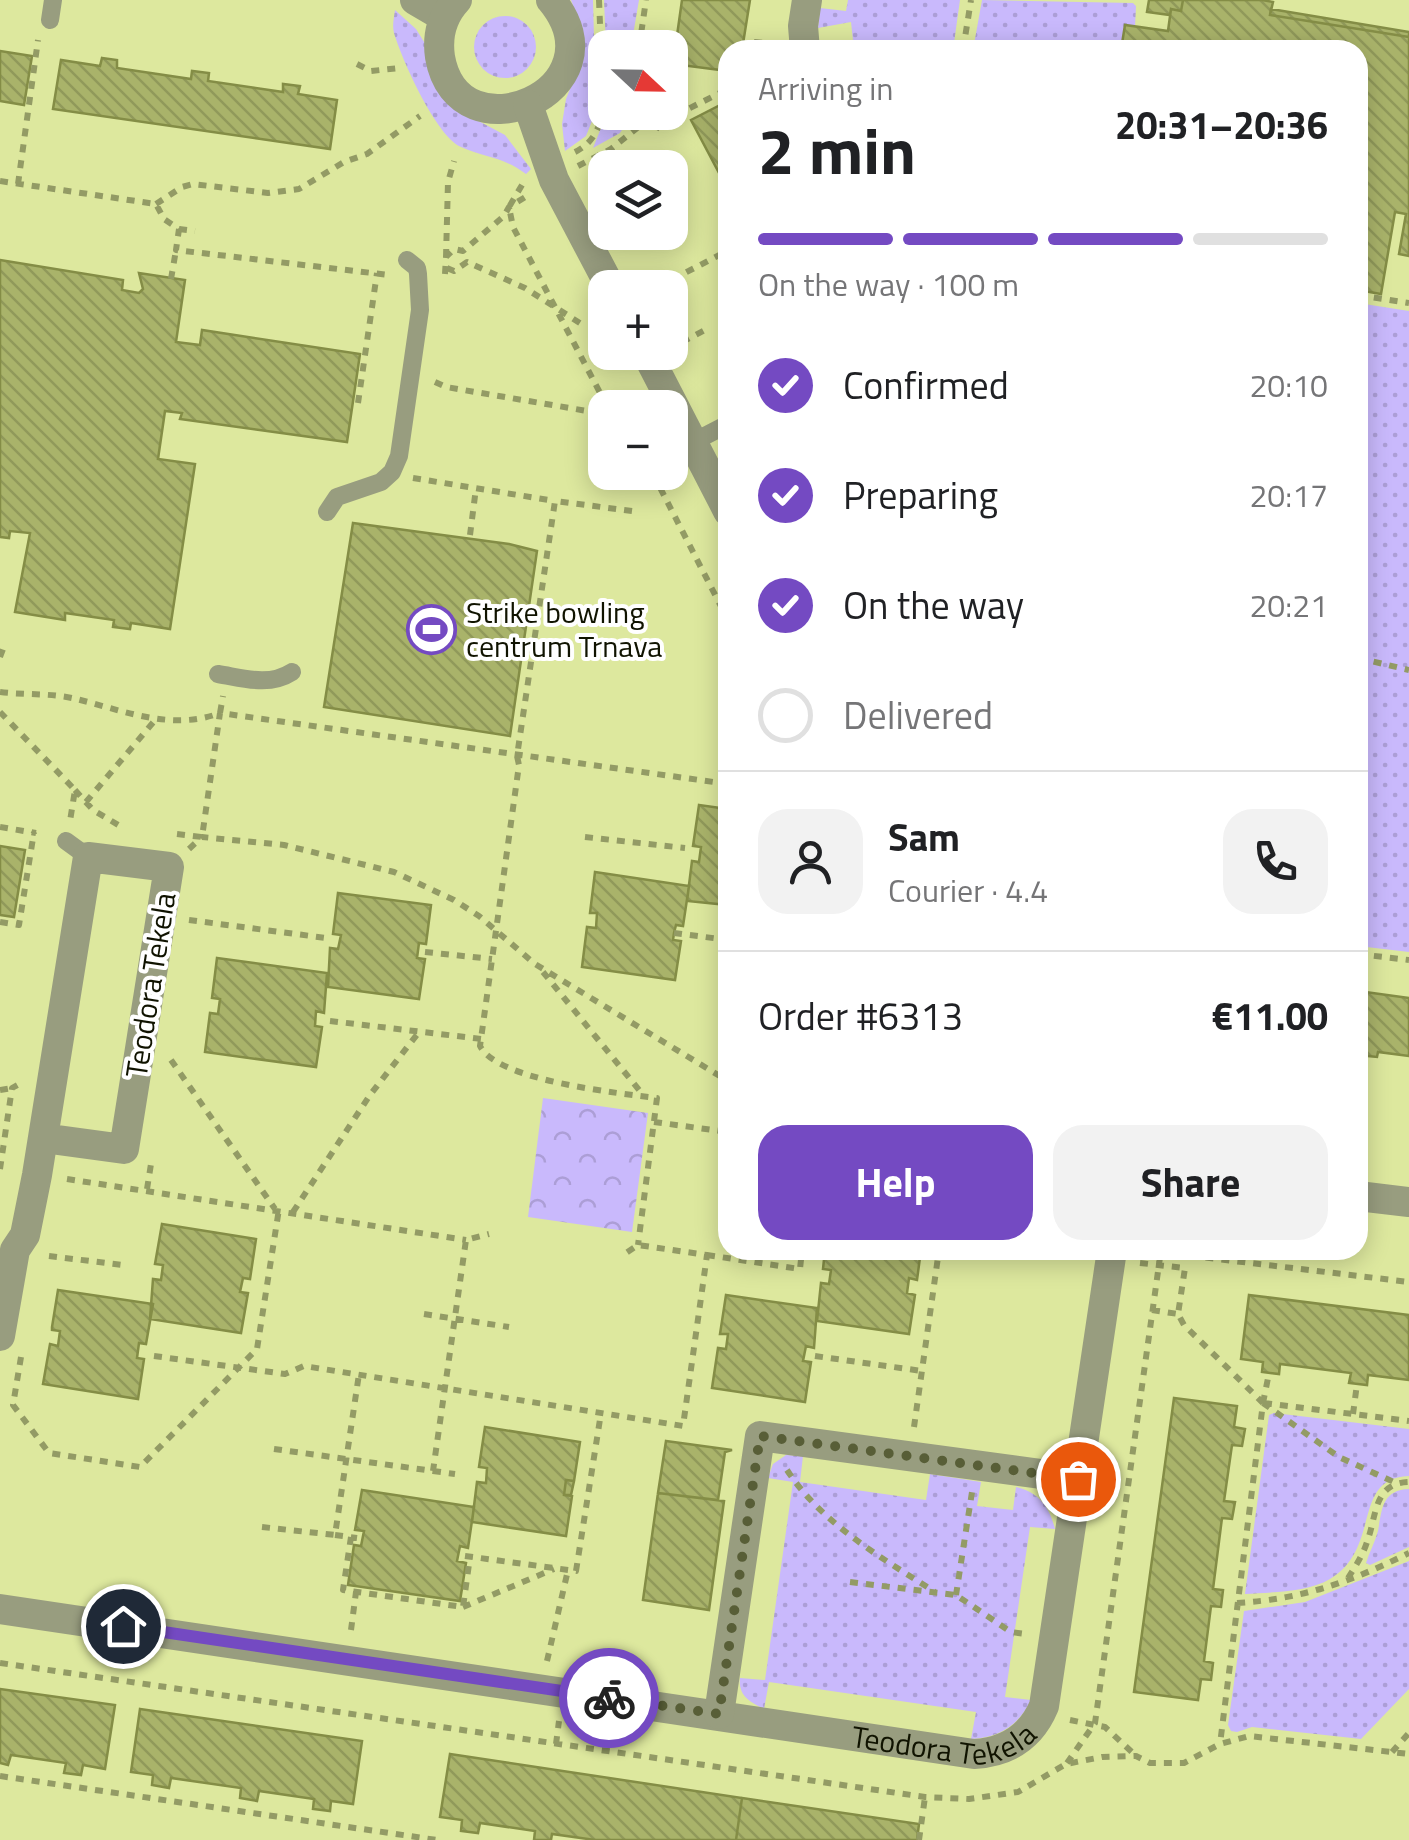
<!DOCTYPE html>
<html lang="en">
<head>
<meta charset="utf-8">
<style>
	:root { --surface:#fff; --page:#f2f2f2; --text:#202124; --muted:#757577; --line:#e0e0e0; --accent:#744ac2 }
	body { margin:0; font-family:"Titillium Web",sans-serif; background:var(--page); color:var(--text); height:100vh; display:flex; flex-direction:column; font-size:38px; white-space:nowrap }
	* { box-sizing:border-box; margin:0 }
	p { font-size:32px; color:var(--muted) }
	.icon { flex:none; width:55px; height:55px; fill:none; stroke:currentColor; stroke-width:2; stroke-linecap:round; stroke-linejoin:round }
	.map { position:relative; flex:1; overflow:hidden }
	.sheet { position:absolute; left:718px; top:40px; width:650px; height:1220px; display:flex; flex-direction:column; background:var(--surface); border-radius:30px; box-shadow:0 5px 25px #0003 }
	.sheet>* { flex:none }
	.needle { width:65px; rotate:112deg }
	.controls { position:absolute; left:588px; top:30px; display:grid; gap:20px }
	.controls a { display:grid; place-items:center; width:100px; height:100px; border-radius:20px; background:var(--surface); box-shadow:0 5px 25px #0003; font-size:50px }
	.pin { position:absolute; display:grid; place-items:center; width:85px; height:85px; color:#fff; margin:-42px; border:5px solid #fff; border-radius:50%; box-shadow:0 2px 10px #0007 }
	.courier { position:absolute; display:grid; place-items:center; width:100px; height:100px; margin:-50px; border:8px solid #744ac2; border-radius:50%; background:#fff; color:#222; box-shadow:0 2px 12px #0007 }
	.overview em { font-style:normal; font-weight:700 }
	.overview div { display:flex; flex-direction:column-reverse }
	.overview { display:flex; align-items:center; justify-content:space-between; height:170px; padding:0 40px }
	h1 { font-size:65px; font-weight:700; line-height:75px }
	.bar { display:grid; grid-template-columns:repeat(4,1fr); gap:15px 10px; align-content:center; height:120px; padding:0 40px }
	.bar i { height:12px; border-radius:8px; background:var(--line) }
	.bar .current { background:var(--accent) }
	.bar p { grid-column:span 4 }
	.line { display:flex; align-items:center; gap:25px; padding:0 40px; border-top:2px solid var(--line) }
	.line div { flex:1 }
	.round { display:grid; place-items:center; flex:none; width:105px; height:105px; border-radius:30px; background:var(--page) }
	ol { padding:0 40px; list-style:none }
	li { display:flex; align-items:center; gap:30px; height:110px }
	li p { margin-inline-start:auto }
	li .icon { padding:10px; border-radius:50%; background:var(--accent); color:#fff; stroke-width:4 }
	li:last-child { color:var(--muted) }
	li i { width:55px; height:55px; border:5px solid var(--line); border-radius:50% }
	.action { display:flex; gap:20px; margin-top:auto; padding:20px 40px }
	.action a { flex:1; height:115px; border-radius:30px; background:var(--accent); color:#fff; font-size:40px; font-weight:700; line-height:115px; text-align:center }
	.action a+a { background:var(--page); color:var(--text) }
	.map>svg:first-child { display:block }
	.grass { fill:url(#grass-dots) }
	.forest { fill:url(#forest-crowns) }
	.building { fill:url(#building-back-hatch); stroke:#848d46; stroke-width:2.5 }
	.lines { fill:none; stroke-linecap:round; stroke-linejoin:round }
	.path { stroke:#939b65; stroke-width:6; stroke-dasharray:8 8; stroke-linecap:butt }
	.lane { stroke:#989d7f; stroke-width:18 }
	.street { stroke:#989d7f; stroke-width:30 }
	.done { stroke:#585e37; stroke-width:10; stroke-dasharray:0 18 }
	.route { stroke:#744ac2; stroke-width:12 }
	.labels { text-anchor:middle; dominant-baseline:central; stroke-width:8; stroke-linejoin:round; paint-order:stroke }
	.poi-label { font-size:30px; fill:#101300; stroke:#fff; text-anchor:start }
	.street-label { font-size:30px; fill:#101300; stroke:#fff }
</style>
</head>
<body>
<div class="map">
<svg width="1409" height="1840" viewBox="0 0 1409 1840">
	<defs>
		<pattern id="grass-dots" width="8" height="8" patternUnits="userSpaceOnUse" patternTransform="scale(2.5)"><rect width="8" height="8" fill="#c9b9fc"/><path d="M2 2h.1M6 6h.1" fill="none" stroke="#ac9ed6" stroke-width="1.8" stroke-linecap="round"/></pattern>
		<pattern id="forest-crowns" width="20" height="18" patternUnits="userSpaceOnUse" patternTransform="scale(2.5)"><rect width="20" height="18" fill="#c9b9fc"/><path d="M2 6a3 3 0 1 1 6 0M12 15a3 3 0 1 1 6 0" fill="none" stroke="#ac9ed6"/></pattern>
		<pattern id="building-back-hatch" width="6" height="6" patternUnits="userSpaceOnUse" patternTransform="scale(2.5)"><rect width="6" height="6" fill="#a9b36a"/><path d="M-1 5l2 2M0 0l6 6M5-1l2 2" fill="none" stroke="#90995a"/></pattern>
	</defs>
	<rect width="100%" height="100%" fill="#dde89e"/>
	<path class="grass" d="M571,0H593L596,111L586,136L565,151L562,124L566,99L584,54L582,30Z
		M604,0H639L631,47H606Z
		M848,0H960L953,50H854L851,22L818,28L820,8L846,11Z
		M982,0L1133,3L1136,6L1135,27L1125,26L1121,50H973Z
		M395,10L416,29L471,117L505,135L531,169L526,174C502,156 485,158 461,147C436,136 402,60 394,33C392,25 394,18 395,10Z
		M474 47a31 31 0 1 1 62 0a31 31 0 1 1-62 0Z
		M607,113H633L620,133L593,148Z
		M1358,303L1409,311V952L1358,946Z
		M1274,1413L1409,1429V1476C1351,1478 1382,1548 1330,1579C1306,1593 1272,1592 1245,1594L1269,1415Z
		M786,1455L803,1456L800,1482L926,1500L930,1474L981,1482L977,1506L1013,1510L1016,1487C1039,1492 1050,1508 1055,1529L1030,1527L1005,1697L1031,1700C1019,1725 999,1738 971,1739L976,1712L769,1682L764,1709C750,1702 738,1696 740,1678L765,1680L793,1482L768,1478L773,1464Z
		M1409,1489V1547L1370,1565L1366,1563C1369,1553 1375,1542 1378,1531C1382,1509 1382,1490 1409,1489Z
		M1409,1561V1689L1361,1739L1252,1727L1237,1732L1231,1731L1228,1725L1244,1611L1305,1602Z"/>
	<path class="forest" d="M543,1098L648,1113L632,1232L528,1217Z"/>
	<path class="building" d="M682,0H750L742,50H728V71L673,64Z
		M1149,0H1183L1181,11L1171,9L1170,15L1147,12Z
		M1183,0H1262L1273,2L1270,15L1409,37V256L1399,254L1406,214L1395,212L1381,294L1358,290V50H1121L1125,25L1168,31L1171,9L1181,11Z
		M1271,9L1409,32V37L1270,15Z
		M0,51L32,56L24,105L0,101Z
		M102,58L117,60V68L191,79L192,71L209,73L208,81L283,92V84L300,86L298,94L337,100L330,149L53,109L61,60L100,66Z
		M728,101V190L691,120Z
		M0,260L123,280L122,290L139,293L143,289L139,273L185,280L176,342L200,345L202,330L360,354L347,442L180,419L182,413L165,411L158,459L195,464L170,629L131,623L130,629L113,627L114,620L65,613V620L15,612L30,533L10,531L9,538L0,537Z
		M353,523L509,544L537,551L510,736L324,707Z
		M699,805L728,809V905L687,901L692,861L699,862L701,847L693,846Z
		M0,846L25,850L14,917L0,915Z
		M0,846L25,850L14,917L0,915Z
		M595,872L689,886L683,926L676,925L674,933L673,940L681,941L675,980L582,967L587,927L596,928L597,913H590Z
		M338,893L431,905L426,944L419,943L417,958L425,959L419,999L328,987L330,948L338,949L341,935L333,934Z
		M217,958L327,973L324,1013L316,1011L315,1026L322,1027L316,1067L205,1052L210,1013L218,1014L220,999L212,998Z
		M1358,991L1409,998V1056L1378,1052L1377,1057L1358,1055Z
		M162,1224L256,1239L250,1279L243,1278L240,1292L248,1293L241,1333L150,1319L153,1279L161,1280L163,1265L155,1264Z
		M825,1250H921L917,1280L909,1278L907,1293L915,1295L909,1334L817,1321L821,1283L829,1284L831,1270L823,1269Z
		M58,1290L153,1304L146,1344L139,1343L137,1358L144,1359L138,1399L43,1384L50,1344L58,1346L60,1331L52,1330V1327Z
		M726,1295L817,1308L814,1348L806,1346L803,1361L811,1362L805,1402L712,1388L718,1348L726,1349L728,1334H720Z
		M1249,1295L1409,1315V1380L1368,1375L1367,1385L1349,1383L1351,1373L1280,1364L1279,1374L1262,1372L1263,1362L1241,1359Z
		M1174,1398L1237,1406L1234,1427L1245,1429L1242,1446L1232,1445L1224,1501L1235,1502L1232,1519L1222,1518L1213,1589L1223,1590L1221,1607L1211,1606L1204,1661L1213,1663L1211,1680L1201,1679L1198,1700L1134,1692Z
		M485,1427L580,1442L574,1481L566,1480L564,1495L572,1496L566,1536L472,1522L477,1482L486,1483L487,1468L479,1467Z
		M666,1441L732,1450L725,1452L718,1500L658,1493Z
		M566,1480L574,1481L571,1495H564Z
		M362,1490L474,1507L468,1548L460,1546L457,1561L466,1563L460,1601L348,1585L354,1545L361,1546L364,1531L355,1530Z
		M658,1493L724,1501L709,1610L643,1600Z
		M0,1689L115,1705L105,1769L83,1765L81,1775L64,1773L66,1763L11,1755L8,1765L0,1763Z
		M140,1709L362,1741L353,1804L331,1801L330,1811L313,1809L314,1799L259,1791L257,1801L240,1798L241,1788L171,1778L169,1788L152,1785L153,1775L131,1772Z
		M450,1754L742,1798L736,1840H595L552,1834L551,1840H534L535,1831L480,1823L478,1833L461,1831L462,1820L440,1817Z
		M742,1798L919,1824L917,1840H736Z"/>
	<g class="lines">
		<path class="path" d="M599,0L600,24
			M754,42L773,44
			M639,48L646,0
			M963,50L971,0
			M357,64L371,71L399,68
			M645,112L647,120L665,132
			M575,152C609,135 603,98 601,66
			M578,166L611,149L647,120L680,113L728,89
			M607,168L611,150
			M0,181L156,204L164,219L179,229L176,250L389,275
			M18,184L38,40
			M522,185L509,207L513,227L608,408
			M156,204L182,187L193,184L268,193L299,189L344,162L367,154L420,116
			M179,229L195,231
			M446,257L448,182L454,161
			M447,268L454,271L467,262L525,288L583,325
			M445,274L446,257L454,249L463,251L504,216L509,207L527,196
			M171,279L176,250
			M658,287L727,251
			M1358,295L1409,303
			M682,342L707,329
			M435,382L446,387L605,414
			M358,403L377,273
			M653,474L728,620
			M413,478L555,501
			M632,511L555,501L517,756L519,765L480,1046C498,1081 618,1093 657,1098L638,1245
			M470,535L476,488
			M0,657L5,644
			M1358,658L1409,670
			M0,692C24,695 48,693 72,698C120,709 170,732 220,713L223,696
			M0,712L75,790L70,821
			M75,790L93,810L120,826
			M86,802L156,719
			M0,827L36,833
			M177,834L202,837L220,713L728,784
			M585,837L685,848
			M189,849L202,837L284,845L394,872L454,900L479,916L535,964L728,1081
			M189,920L326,938
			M0,922L19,925L34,832
			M674,933L728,940
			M425,952L492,959
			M1358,954L1409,960
			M543,972L644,1096
			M330,1021L482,1039
			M171,1060L275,1209
			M0,1090L12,1088
			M654,1122L728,1132
			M0,1169L12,1088L21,1083
			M67,1179L466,1240
			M147,1189L151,1164
			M293,1212L370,1095L419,1032
			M1142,1250L1409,1282
			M1043,1252L1081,1256
			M707,1255L800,1269L802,1250
			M49,1256L123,1265
			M1140,1263L1185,1268L1178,1314L1184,1325L1263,1403L1220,1744
			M1152,1310L1178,1314
			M424,1314L509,1327
			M154,1356L285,1374L304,1366L683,1426L707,1255L638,1245L623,1255
			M815,1356L922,1371
			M21,1357L13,1405L49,1453L140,1467L257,1349L279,1209
			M1263,1403L1339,1457L1396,1483
			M1263,1403L1269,1373
			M1264,1403L1409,1421
			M1353,1414L1357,1384
			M914,1427L939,1250
			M274,1449L433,1471L466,1240L489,1234
			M787,1470C822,1524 882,1558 935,1592
			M433,1471L455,1474
			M262,1527L335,1535L359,1374
			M335,1535L357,1538
			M351,1537L343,1590L463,1607L470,1557
			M465,1556L576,1571L601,1413
			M1348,1578C1355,1567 1363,1555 1367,1542C1377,1516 1373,1483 1409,1482
			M850,1582L956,1595L1011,1632L1026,1634
			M956,1595L972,1492
			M1237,1603C1303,1599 1350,1582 1409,1553
			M463,1607L554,1569
			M351,1630L356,1592
			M547,1661L568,1570
			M0,1663L925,1797L969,1799L1018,1792L1066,1764L1102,1757L1136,1756L1150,1763H1184L1220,1744L1249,1736L1409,1754
			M1070,1720L1105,1727L1135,1755
			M556,1744L559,1721
			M1392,1752L1409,1733
			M1067,1763L1095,1723L1161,1250
			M0,1776L437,1840
			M919,1840L925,1797"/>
		<path class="lane" d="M50,20L53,0
			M670,454L728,424
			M327,512L337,497L381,482L392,472L399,456L420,310L418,274L417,268L407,260
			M218,674C243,678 269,687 292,672
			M66,841L88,857"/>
		<g class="street">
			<path d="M415,0L444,17"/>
			<path d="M457,0C442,16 437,36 440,57C458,162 626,90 551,0"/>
			<path d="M805,50L803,26L807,0"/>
			<path d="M528,105L554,180L611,288"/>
			<path d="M646,352L728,511"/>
			<path d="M1358,1196L1409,1202"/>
			<path d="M0,1336L15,1250L25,1235L37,1175L88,857L169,867L124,1149L43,1138"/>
			<path id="s1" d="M0,1609L974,1754C1007,1752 1031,1737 1044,1706L1112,1250"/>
			<path d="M719,1714L760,1436L1078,1479"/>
		</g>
	</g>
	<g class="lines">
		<path class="done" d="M609,1698L719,1714L760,1436L1078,1479"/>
		<path class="route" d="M123,1626L609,1698"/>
	</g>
	<defs>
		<symbol id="stadium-ring" viewBox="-11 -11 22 22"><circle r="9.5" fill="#fff" stroke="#744ac2" stroke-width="1.5"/><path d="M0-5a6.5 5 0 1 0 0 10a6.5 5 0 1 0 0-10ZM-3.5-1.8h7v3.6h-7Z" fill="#744ac2"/></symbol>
	</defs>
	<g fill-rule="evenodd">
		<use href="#stadium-ring" x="404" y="602" width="55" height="55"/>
	</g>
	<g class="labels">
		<g class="poi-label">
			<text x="466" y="612">Strike bowling<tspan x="466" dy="34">centrum Trnava</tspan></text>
		</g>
		<g class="street-label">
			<text transform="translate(150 985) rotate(-81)">Teodora Tekela</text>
			<text stroke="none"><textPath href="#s1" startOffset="955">Teodora Tekela</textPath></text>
		</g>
	</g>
</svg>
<div class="controls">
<a><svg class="needle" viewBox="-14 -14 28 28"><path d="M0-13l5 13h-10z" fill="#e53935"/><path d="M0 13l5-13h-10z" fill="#757577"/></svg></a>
<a><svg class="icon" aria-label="layers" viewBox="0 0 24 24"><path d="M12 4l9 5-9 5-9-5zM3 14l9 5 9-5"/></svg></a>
<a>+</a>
<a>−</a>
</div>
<div class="pin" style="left:1078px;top:1479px;background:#ea580c"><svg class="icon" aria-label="bag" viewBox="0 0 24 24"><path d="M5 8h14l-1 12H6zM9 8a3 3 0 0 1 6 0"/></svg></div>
<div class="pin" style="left:123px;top:1626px;background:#1f2937"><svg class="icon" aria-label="home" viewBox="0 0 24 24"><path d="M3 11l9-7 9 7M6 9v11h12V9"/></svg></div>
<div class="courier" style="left:609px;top:1698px"><svg class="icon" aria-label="bike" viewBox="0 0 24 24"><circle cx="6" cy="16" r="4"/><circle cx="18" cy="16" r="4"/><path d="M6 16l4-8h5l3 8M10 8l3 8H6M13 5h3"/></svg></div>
<section class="sheet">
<div class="overview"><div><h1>2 min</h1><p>Arriving in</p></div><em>20:31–20:36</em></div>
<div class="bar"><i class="current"></i><i class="current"></i><i class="current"></i><i></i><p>On the way · 100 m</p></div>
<ol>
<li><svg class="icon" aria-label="check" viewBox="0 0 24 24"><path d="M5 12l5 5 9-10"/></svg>Confirmed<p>20:10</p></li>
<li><svg class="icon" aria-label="check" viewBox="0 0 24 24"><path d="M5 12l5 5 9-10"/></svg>Preparing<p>20:17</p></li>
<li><svg class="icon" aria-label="check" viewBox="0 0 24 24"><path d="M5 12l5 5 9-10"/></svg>On the way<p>20:21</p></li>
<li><i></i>Delivered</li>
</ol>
<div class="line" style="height:180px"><a class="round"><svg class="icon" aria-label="person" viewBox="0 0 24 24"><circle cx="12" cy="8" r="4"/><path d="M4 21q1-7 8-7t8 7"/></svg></a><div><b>Sam</b><p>Courier · 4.4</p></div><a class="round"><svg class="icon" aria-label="phone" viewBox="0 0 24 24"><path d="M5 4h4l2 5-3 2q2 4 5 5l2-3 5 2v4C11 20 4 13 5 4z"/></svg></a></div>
<div class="line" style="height:130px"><div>Order #6313</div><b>€11.00</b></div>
<div class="action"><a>Help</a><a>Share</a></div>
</section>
</div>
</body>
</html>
